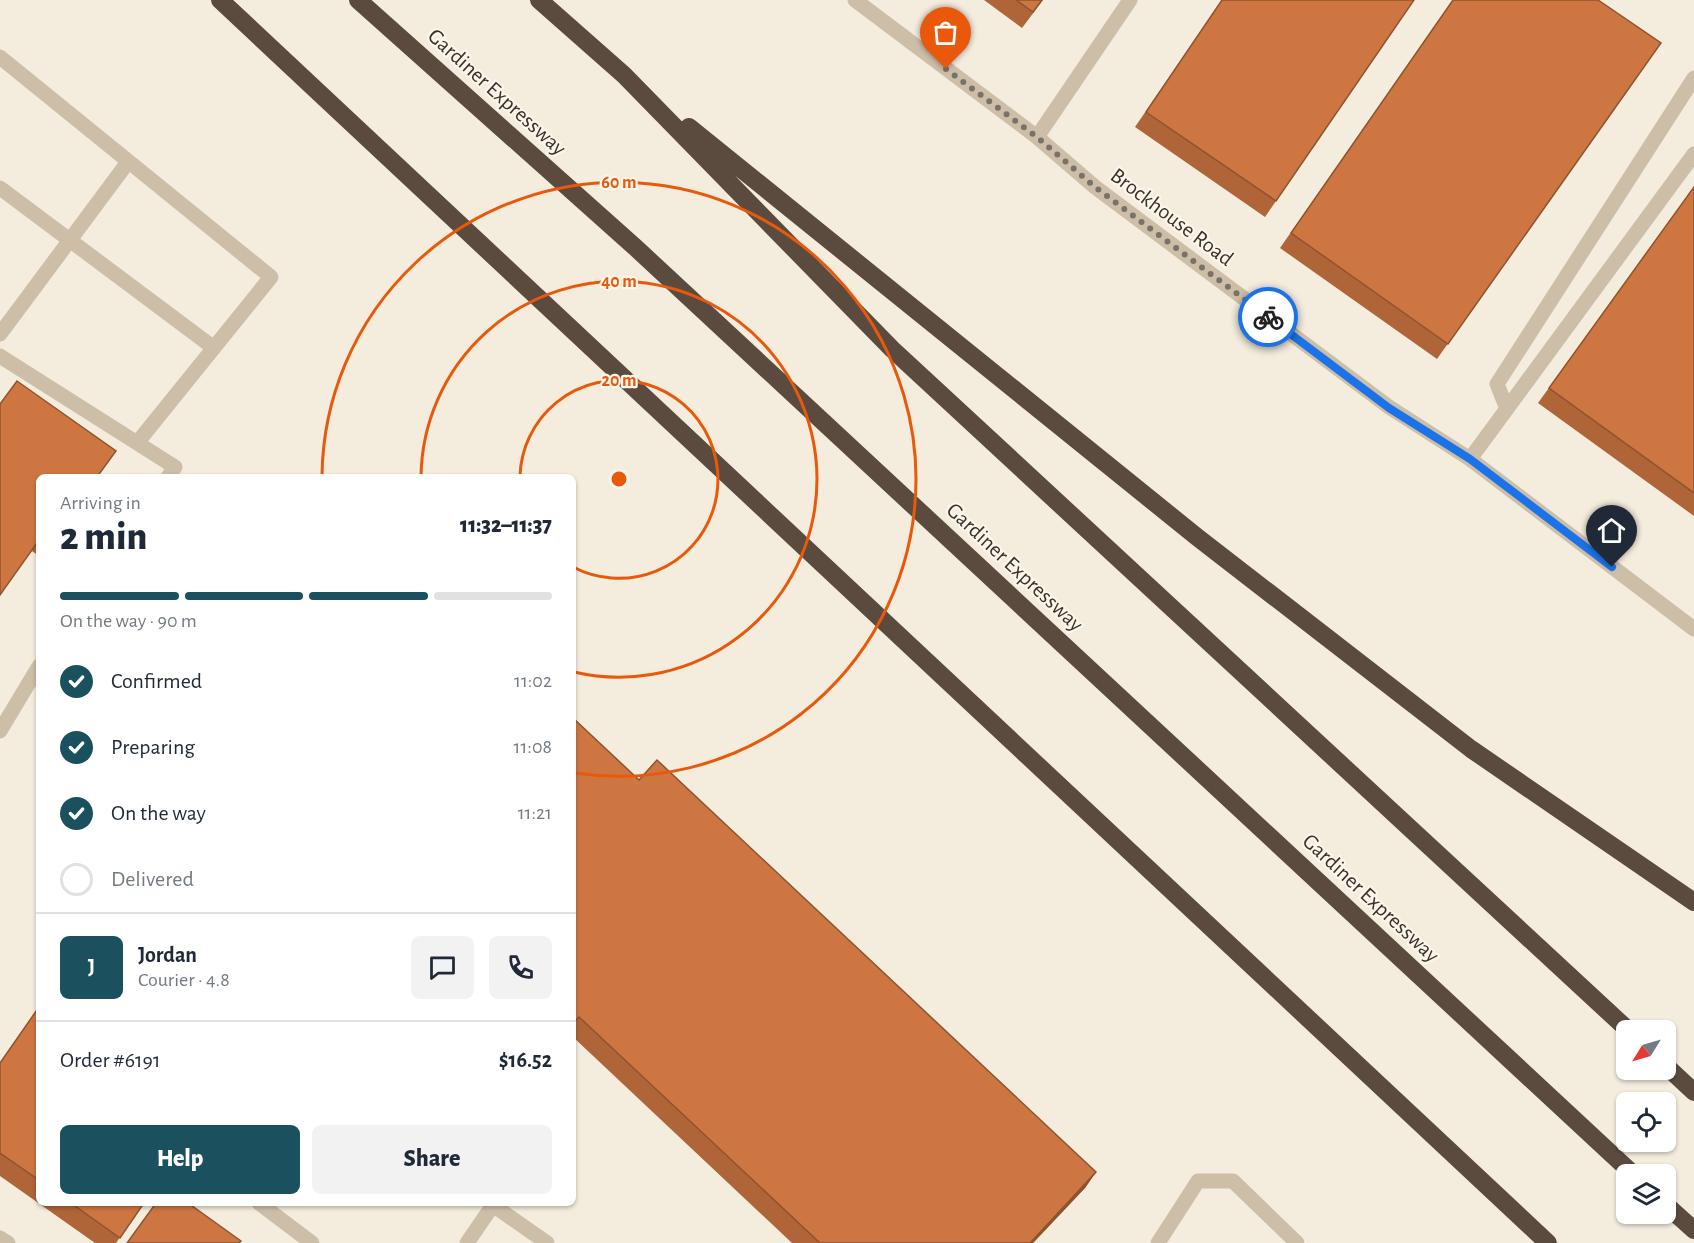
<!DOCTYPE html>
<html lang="en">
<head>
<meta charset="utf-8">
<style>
	:root { --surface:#fff; --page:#f2f2f3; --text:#1f2937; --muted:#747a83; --line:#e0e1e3; --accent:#1b515e }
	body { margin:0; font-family:"Alegreya Sans",sans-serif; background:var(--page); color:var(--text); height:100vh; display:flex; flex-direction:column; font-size:22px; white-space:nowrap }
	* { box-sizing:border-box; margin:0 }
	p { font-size:20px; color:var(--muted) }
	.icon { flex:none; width:33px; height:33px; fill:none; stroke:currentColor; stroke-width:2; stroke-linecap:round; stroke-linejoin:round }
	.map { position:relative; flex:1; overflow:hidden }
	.panel { position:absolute; left:36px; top:474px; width:540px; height:732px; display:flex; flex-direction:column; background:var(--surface); border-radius:9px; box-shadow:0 2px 4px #0004 }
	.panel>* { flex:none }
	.needle { width:39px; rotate:233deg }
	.tools { position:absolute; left:1616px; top:1020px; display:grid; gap:12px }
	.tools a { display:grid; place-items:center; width:60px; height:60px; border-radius:9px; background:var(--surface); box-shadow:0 2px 4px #0004; font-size:30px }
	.pin { position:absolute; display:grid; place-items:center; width:51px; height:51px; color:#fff; margin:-62px -26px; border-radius:50% 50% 50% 0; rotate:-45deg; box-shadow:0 0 6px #0007 }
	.pin .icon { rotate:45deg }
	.courier { position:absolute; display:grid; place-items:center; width:60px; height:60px; margin:-30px; border:4px solid #1a73e8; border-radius:50%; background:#fff; color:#222; box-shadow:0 2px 8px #0007 }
	.overview em { font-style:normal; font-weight:800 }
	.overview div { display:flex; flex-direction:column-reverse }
	.overview { display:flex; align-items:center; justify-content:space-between; height:102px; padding:0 24px }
	h1 { font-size:39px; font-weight:800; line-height:45px }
	.bar { display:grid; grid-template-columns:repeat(4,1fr); gap:9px 6px; align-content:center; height:72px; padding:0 24px }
	.bar i { height:8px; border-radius:4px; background:var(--line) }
	.bar .current { background:var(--accent) }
	.bar p { grid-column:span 4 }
	.line { display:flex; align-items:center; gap:15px; padding:0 24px; border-top:2px solid var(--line) }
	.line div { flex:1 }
	.round { display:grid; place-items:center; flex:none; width:63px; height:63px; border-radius:9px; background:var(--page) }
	ol { padding:0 24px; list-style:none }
	li { display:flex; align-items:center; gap:18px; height:66px }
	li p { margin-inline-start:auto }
	li .icon { padding:6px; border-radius:50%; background:var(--accent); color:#fff; stroke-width:4 }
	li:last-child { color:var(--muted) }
	li i { width:33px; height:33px; border:3px solid var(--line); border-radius:50% }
	.primary-button { display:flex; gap:12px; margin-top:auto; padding:12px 24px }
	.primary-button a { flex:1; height:69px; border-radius:9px; background:var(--accent); color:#fff; font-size:24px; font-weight:800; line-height:69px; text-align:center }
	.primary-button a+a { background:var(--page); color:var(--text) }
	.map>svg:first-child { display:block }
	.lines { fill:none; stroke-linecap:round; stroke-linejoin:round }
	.minor { stroke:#cdbea8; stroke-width:15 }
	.highway { stroke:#5b4b3f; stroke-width:18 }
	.wall { fill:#b06539 }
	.shaded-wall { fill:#90532e }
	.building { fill:#cd7642; stroke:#90532e; stroke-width:1.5 }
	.done { stroke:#7a7268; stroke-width:6; stroke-dasharray:0 10.8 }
	.route { stroke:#1a73e8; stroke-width:8 }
	.ring { fill:none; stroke:#e8590c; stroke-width:3 }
	.labels { text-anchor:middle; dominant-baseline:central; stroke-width:4.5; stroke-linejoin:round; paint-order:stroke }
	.street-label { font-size:22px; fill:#393029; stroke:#fbf5ea }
	.centre { fill:#e8590c; stroke:#fbf5ea; stroke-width:3 }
	.ring-label { font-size:18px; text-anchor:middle; font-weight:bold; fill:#e8590c; stroke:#fbf5ea; stroke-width:4.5; stroke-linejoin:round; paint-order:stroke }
</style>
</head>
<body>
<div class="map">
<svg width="1694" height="1243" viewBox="0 0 1694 1243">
	<rect width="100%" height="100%" fill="#f4ecdd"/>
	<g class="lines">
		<path class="minor" d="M855,0L1037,137L1095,187L1389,407L1470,459L1694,629
			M0,57L271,277L137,443
			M1037,137L1130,0
			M0,188L214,348
			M0,334L128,162
			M0,356L175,467L168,477
			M1507,409L1497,384L1694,78
			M1470,459L1694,154
			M0,731L39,666
			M259,1203L312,1243
			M0,1238L8,1243
			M467,1243L493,1205L547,1243
			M1158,1243L1198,1181H1233L1297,1243"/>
		<path class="highway" d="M220,0C665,411 1105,828 1548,1243
			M358,0L636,248L1633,1174
			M539,0L624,75L892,349L1628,1030
			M689,127L1197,537L1471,749L1694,902
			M1665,1065L1694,1092
			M1665,1204L1694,1230"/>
	</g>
	<path class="wall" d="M984,0H1043L1022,28Z
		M1222,0H1414L1265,217L1135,127Z
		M1453,0L1661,43L1437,359L1280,248Z
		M1694,187V516L1538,403Z
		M39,477V556L32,551Z
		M573,718L639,780L1096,1172L1085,1188L1033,1243H792L573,1037Z
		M39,1007V1203H144L116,1243H95L0,1176V1063Z"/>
	<path class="shaded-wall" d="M1096,1172L1085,1188L1033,1243H1030Z"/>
	<path class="building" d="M1016,0H1042L1033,12Z
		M1222,0H1414L1276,201L1146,112Z
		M1453,0H1598L1661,43L1448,344L1291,233Z
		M1694,187V493L1549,388Z
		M17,381L116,451L97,477H39V540L0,595V404Z
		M573,718L639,780L657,760L1096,1172L1030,1243H820L579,1017L573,1023Z
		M39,1007V1180L0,1153V1063Z
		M71,1203H144L120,1238Z
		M156,1203H188L241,1241L239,1243H127Z"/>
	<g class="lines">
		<path class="done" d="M946,69L1037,137L1095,187L1268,317"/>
		<path class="route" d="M1268,317L1389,408L1470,459L1612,567"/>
	</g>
	<g class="ring">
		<path d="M520 476A99 99 0 1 1 573 567"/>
		<path d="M421 476A198 198 0 1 1 574 672"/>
		<path d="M322 476A297 297 0 1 1 575 773"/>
	</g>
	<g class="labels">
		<g class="street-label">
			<text transform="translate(497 92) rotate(42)">Gardiner Expressway</text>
			<text transform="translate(1172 217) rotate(37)">Brockhouse Road</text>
			<text transform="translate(1015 567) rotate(43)">Gardiner Expressway</text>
			<text transform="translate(1371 898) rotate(43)">Gardiner Expressway</text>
		</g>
	</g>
	<circle cx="619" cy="479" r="9" class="centre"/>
	<g class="ring-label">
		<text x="619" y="188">60 m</text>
		<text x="619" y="287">40 m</text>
		<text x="619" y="386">20 m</text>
	</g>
</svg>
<div class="tools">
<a><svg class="needle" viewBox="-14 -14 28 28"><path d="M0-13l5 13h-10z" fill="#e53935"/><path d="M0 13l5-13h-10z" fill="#747a83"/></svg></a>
<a><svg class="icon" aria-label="locate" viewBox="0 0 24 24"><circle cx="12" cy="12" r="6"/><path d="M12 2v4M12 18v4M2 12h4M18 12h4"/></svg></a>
<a><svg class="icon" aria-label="layers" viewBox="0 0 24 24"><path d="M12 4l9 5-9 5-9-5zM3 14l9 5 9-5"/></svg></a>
</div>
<div class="pin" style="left:946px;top:69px;background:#ea580c"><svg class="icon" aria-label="bag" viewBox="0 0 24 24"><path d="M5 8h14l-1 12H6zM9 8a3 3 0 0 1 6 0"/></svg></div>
<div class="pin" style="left:1612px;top:567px;background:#1f2937"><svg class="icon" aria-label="home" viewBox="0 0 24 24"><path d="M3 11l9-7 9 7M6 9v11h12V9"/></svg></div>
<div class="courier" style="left:1268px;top:317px"><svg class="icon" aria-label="bike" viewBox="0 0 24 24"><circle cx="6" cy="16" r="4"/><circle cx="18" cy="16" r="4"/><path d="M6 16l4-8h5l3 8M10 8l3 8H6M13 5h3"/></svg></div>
<section class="panel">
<div class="overview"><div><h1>2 min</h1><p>Arriving in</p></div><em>11:32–11:37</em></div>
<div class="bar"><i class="current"></i><i class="current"></i><i class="current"></i><i></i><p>On the way · 90 m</p></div>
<ol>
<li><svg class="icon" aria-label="check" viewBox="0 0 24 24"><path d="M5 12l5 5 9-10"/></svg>Confirmed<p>11:02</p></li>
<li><svg class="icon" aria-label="check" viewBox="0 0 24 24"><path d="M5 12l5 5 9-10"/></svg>Preparing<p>11:08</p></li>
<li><svg class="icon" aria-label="check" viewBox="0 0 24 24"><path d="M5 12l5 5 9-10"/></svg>On the way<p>11:21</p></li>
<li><i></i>Delivered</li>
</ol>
<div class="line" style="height:108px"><b class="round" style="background:var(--accent);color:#fff">J</b><div><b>Jordan</b><p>Courier · 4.8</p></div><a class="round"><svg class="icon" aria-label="chat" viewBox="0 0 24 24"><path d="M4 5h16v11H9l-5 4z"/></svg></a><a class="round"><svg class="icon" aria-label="phone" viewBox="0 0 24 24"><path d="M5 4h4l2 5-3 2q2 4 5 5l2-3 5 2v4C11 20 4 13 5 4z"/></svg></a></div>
<div class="line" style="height:78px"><div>Order #6191</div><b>$16.52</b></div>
<div class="primary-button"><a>Help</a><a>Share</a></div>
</section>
</div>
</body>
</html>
